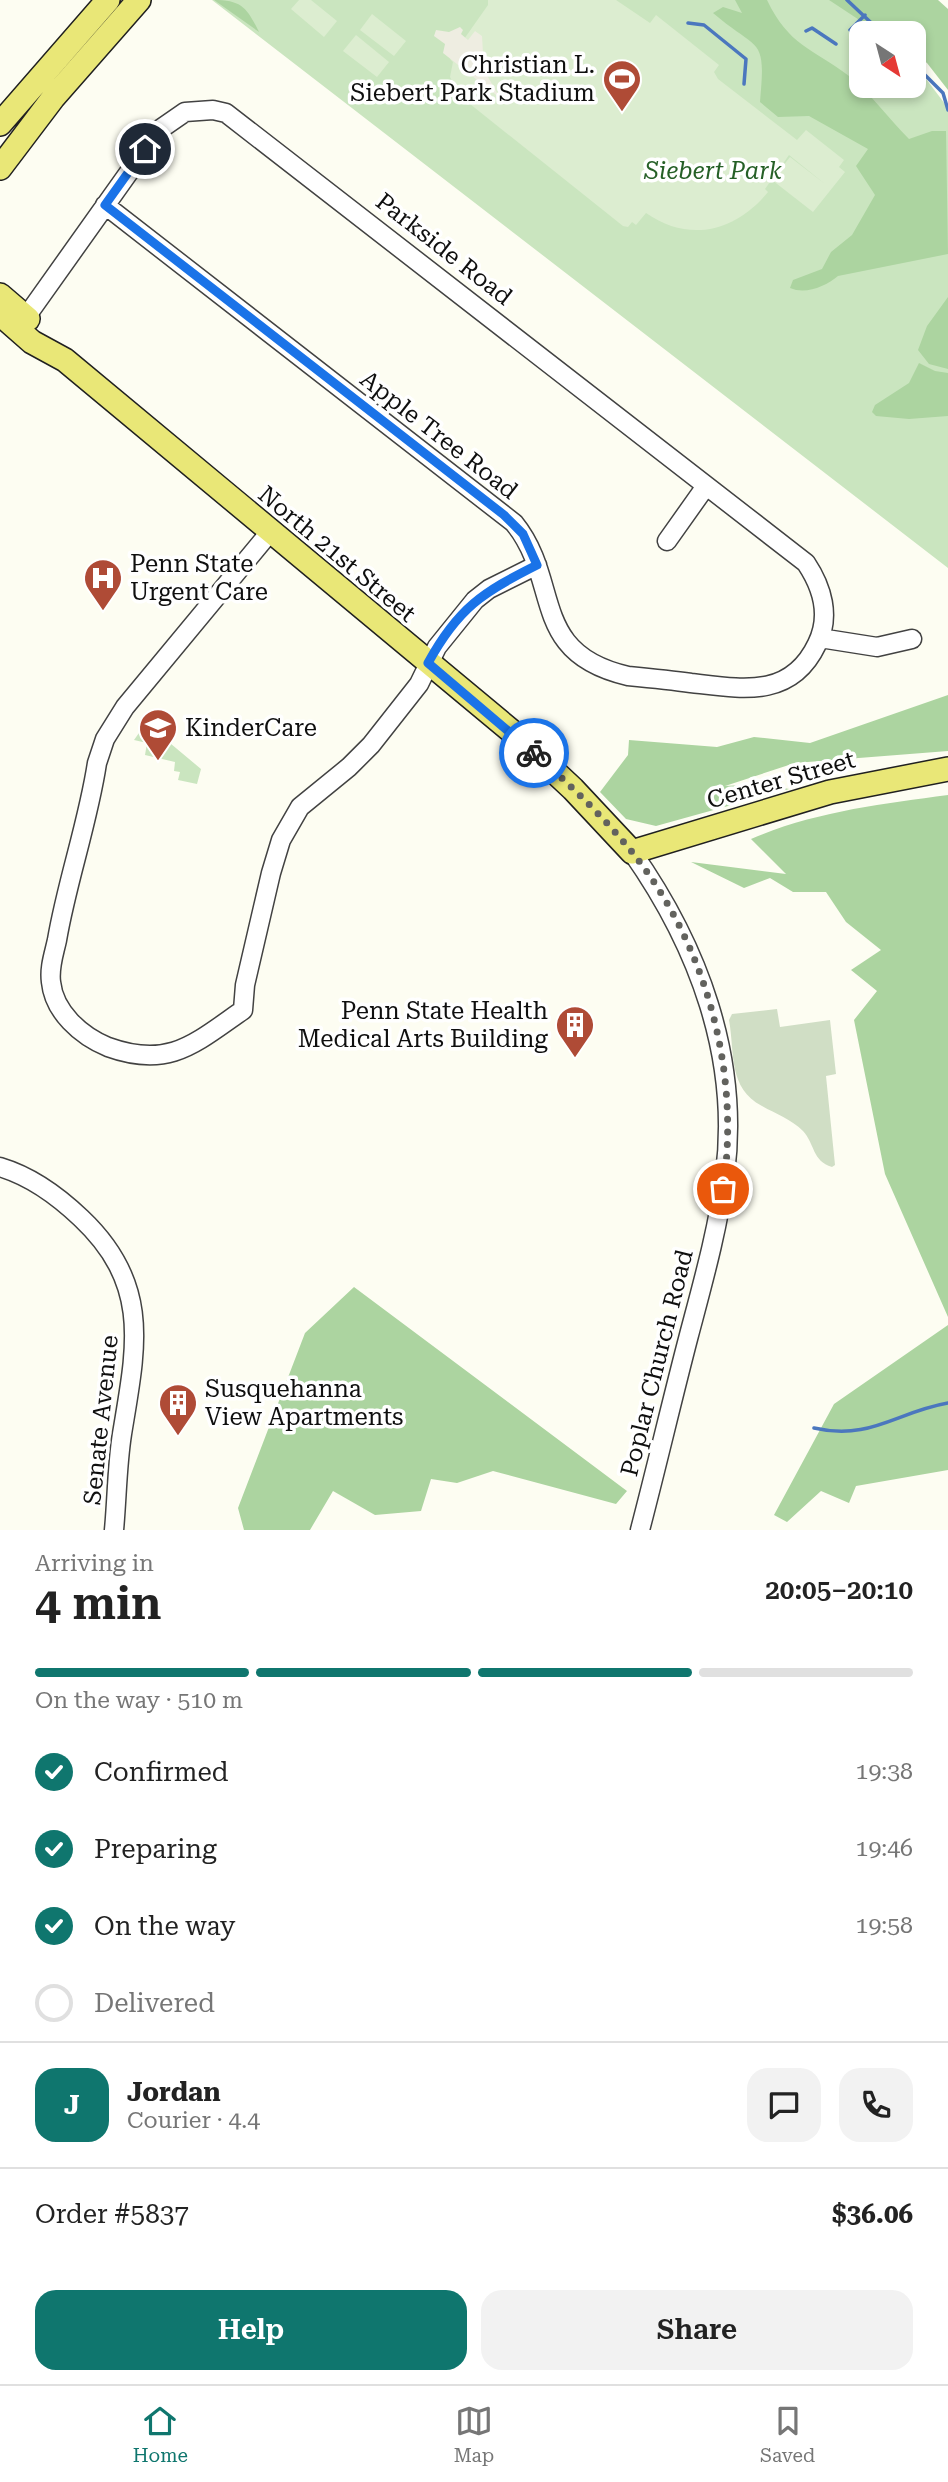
<!DOCTYPE html>
<html lang="en">
<head>
<meta charset="utf-8">
<style>
	:root { --surface:#fff; --page:#f2f2f2; --text:#222; --muted:#767676; --line:#e0e0e0; --accent:#0f766e }
	body { margin:0; font-family:"Roboto Serif",serif; background:var(--page); color:var(--text); height:100vh; display:flex; flex-direction:column; font-size:26px; white-space:nowrap }
	* { box-sizing:border-box; margin:0 }
	p { font-size:23px; color:var(--muted) }
	.icon { flex:none; width:38px; height:38px; fill:none; stroke:currentColor; stroke-width:2; stroke-linecap:round; stroke-linejoin:round }
	.map { position:relative; height:1530px; overflow:hidden }
	.drawer { display:flex; flex-direction:column; background:var(--surface); flex:1 }
	.drawer>* { flex:none }
	.needle { width:46px; rotate:144deg }
	.controls { position:absolute; left:849px; top:21px; display:grid; gap:14px }
	.controls a { display:grid; place-items:center; width:77px; height:77px; border-radius:14px; background:var(--surface); box-shadow:0 4px 10px #0003; font-size:35px }
	.pin { position:absolute; display:grid; place-items:center; width:60px; height:60px; color:#fff; margin:-30px; border:4px solid #fff; border-radius:50%; box-shadow:0 2px 7px #0007 }
	.courier { position:absolute; display:grid; place-items:center; width:70px; height:70px; margin:-35px; border:5px solid #1a73e8; border-radius:50%; background:#fff; color:#222; box-shadow:0 2px 9px #0007 }
	.overview em { font-style:normal; font-weight:600 }
	.overview div { display:flex; flex-direction:column-reverse }
	.overview { display:flex; align-items:center; justify-content:space-between; height:119px; padding:0 35px }
	h1 { font-size:46px; font-weight:600; line-height:52px }
	.bar { display:grid; grid-template-columns:repeat(4,1fr); gap:10px 7px; align-content:center; height:84px; padding:0 35px }
	.bar i { height:9px; border-radius:5px; background:var(--line) }
	.bar .selected { background:var(--accent) }
	.bar p { grid-column:span 4 }
	.line { display:flex; align-items:center; gap:18px; padding:0 35px; border-top:2px solid var(--line) }
	.line div { flex:1 }
	.round { display:grid; place-items:center; flex:none; width:74px; height:74px; border-radius:21px; background:var(--page) }
	ol { padding:0 35px; list-style:none }
	li { display:flex; align-items:center; gap:21px; height:77px }
	li p { margin-inline-start:auto }
	li .icon { padding:7px; border-radius:50%; background:var(--accent); color:#fff; stroke-width:4 }
	li:last-child { color:var(--muted) }
	li i { width:38px; height:38px; border:4px solid var(--line); border-radius:50% }
	.action { display:flex; gap:14px; margin-top:auto; padding:14px 35px }
	.action a { flex:1; height:80px; border-radius:21px; background:var(--accent); color:#fff; font-size:28px; font-weight:600; line-height:80px; text-align:center }
	.action a+a { background:var(--page); color:var(--text) }
	.tab-bar { display:flex; justify-content:space-around; align-items:center; height:98px; border-top:2px solid var(--line); background:var(--surface); font-size:19px; color:var(--muted) }
	.tab-bar a { display:grid; justify-items:center; gap:4px }
	.tab-bar .selected { color:var(--accent) }
	.map>svg:first-child { display:block }
	.green { fill:#cae5bf }
	.forest { fill:#acd4a0 }
	.cemetery { fill:#d0dec5 }
	.pitch { fill:#dcedd0 }
	.plaza { fill:#eeede1 }
	.lines { fill:none; stroke-linecap:round; stroke-linejoin:round }
	.stream { stroke:#4b77be; stroke-width:3.5 }
	.minor-casing { stroke:#424242; stroke-width:21 }
	.major-casing { stroke:#202020; stroke-width:26 }
	.minor { stroke:#fff; stroke-width:18 }
	.major { stroke:#e9e777; stroke-width:23 }
	.done { stroke:#62625e; stroke-width:7; stroke-dasharray:0 12.6 }
	.route { stroke:#1a73e8; stroke-width:9 }
	.labels { text-anchor:middle; dominant-baseline:central; stroke-width:7; stroke-linejoin:round; paint-order:stroke }
	.poi-label { font-size:24px; fill:#0f0f0f; stroke:#fff; text-anchor:start }
	.park-label { font-size:24px; font-style:italic; fill:#266027; stroke:#fff }
	.street-label { font-size:24px; fill:#0f0f0f; stroke:#fff }
</style>
</head>
<body>
<div class="map">
<svg width="948" height="1530" viewBox="0 0 948 1530">
	<rect width="100%" height="100%" fill="#fdfdf2"/>
	<path class="green" d="M212,0H849L891,33H861V86H914V63L948,108V568Z
		M146,723L201,769L197,784L178,780L180,772L174,771L175,762L145,755L147,743L134,740Z"/>
	<path class="forest" d="M214,0C242,0 247,8 259,32Z
		M735,0H767C789,46 812,48 849,76C871,94 889,119 909,139L932,131H946L948,254L838,276C826,286 806,295 790,288L793,280L822,269L831,252L852,235L875,195L856,166L868,149L809,116L778,117L760,102C766,35 760,53 713,13L723,7L742,13Z
		M829,0H938L948,9V90L927,63L914,54V33H879Z
		M948,297V369L929,364L918,350L927,326Z
		M919,363L935,371L948,373V416L909,419L876,416L872,412L875,405L909,383Z
		M948,695V751L795,763L725,786L760,784L789,789L656,826L626,819L600,792L628,755L629,740L717,747L754,737L810,743Z
		M948,795V1317L885,1174L854,1020L877,991L851,970L881,950L846,922L826,892H793L770,878L744,888L691,862L786,874L751,839C813,812 881,804 948,795Z
		M354,1287L627,1491L616,1504L493,1471L457,1483L431,1479L421,1511L375,1515L333,1491L310,1530H244L238,1508L305,1333Z
		M948,1325V1470L856,1486L849,1503L821,1491L787,1522L774,1515L834,1404Z"/>
	<path class="cemetery" d="M777,1009L780,1027L830,1020L836,1074L826,1076L835,1165L832,1167C812,1161 815,1144 803,1131C791,1119 776,1114 762,1106C728,1088 735,1054 729,1020L732,1014Z"/>
	<path class="pitch" d="M299,0H311L337,21L324,37L291,9Z
		M488,0H616L650,23L656,15L719,65L714,72L718,79L797,140L806,130L844,160L839,167L845,172L813,212L772,180L790,157L825,184L789,155L765,189L768,192C735,232 689,243 646,213L636,225L632,222L628,227L623,226L460,96L450,77L453,62L450,59L488,5Z
		M372,14L406,41L394,56L360,30Z
		M356,35L389,62L377,77L343,51Z"/>
	<path class="plaza" d="M460,27L463,30L461,34L468,40L475,31L482,36L484,70L500,98L443,53L445,44L434,36L436,30L449,32Z"/>
	<g class="lines">
		<path class="stream" d="M847,0L882,33
			M688,23L704,25L746,59L744,84
			M850,30L865,15
			M806,31L812,28L836,44
			M914,64L943,93L948,110
			M814,1428C870,1441 896,1412 948,1403"/>
		<defs>
			<path id="minor" d="M26,317L159,130L185,112L213,110L226,113L806,563C822,587 831,616 817,644C791,699 742,689 691,683C670,680 649,678 628,676C528,653 562,582 514,523L105,205
				M270,532L125,707L105,739L97,763C88,823 67,881 57,940C54,954 49,967 51,982C54,1012 81,1036 108,1047C169,1069 194,1044 243,1010L245,985L271,873L281,840L300,807L349,767L371,745L419,684L437,647L475,600L489,589L537,565
				M667,541L706,486
				M820,638L877,647L912,639
				M632,852C698,946 740,1057 725,1174C718,1229 703,1282 689,1335C672,1400 657,1465 640,1530
				M0,1167C30,1176 58,1196 81,1218C152,1285 136,1348 122,1434C117,1466 117,1498 114,1530"/>
			<path id="major" d="M0,124L108,0
				M0,168L53,98L139,0
				M0,295L28,319
				M0,314L32,342L65,360L510,730L573,789L632,852L830,792L948,769"/>
		</defs>
		<use href="#minor" class="minor-casing"/>
		<use href="#major" class="major-casing"/>
		<use href="#minor" class="minor"/>
		<use href="#major" class="major"/>
	</g>
	<g class="lines">
		<path class="done" d="M534,753C568,783 603,816 632,852C706,944 741,1072 723,1189"/>
		<path class="route" d="M145,149L105,205L504,515L523,534L537,565C483,592 458,608 428,663L534,753"/>
	</g>
	<defs>
		<symbol id="stadium-pin" viewBox="-11 -11 22 30"><path d="M0 17L-7.5 6A9.5 9.5 0 1 1 7.5 6Z" fill="#af4b36" stroke="#fff"/><path d="M0-5a6.5 5 0 1 0 0 10a6.5 5 0 1 0 0-10ZM-3.5-1.8h7v3.6h-7Z" fill="#fff"/></symbol>
		<symbol id="hospital-pin" viewBox="-11 -11 22 30"><path d="M0 17L-7.5 6A9.5 9.5 0 1 1 7.5 6Z" fill="#af4b36" stroke="#fff"/><path d="M-5-5h3v3.5h4V-5h3V5h-3V1.5h-4V5h-3Z" fill="#fff"/></symbol>
		<symbol id="school-pin" viewBox="-11 -11 22 30"><path d="M0 17L-7.5 6A9.5 9.5 0 1 1 7.5 6Z" fill="#af4b36" stroke="#fff"/><path d="M0-5L7-2L0 1L-7-2ZM-4 1L0 2.5L4 1V4Q0 6-4 4Z" fill="#fff"/></symbol>
		<symbol id="building-pin" viewBox="-11 -11 22 30"><path d="M0 17L-7.5 6A9.5 9.5 0 1 1 7.5 6Z" fill="#af4b36" stroke="#fff"/><path d="M-4-6H4V6H1V3H-1V6H-4ZM-2.5-4.3h1.7v1.8h-1.7ZM.8-4.3h1.7v1.8H.8ZM-2.5-1h1.7V.8h-1.7ZM.8-1h1.7V.8H.8Z" fill="#fff"/></symbol>
	</defs>
	<g fill-rule="evenodd">
		<use href="#stadium-pin" x="600" y="57" width="44" height="60"/>
		<use href="#hospital-pin" x="81" y="556" width="44" height="60"/>
		<use href="#school-pin" x="136" y="706" width="44" height="60"/>
		<use href="#building-pin" x="553" y="1003" width="44" height="60"/>
		<use href="#building-pin" x="156" y="1381" width="44" height="60"/>
	</g>
	<g class="labels">
		<g class="poi-label">
			<text x="595" y="65" text-anchor="end">Christian L.<tspan x="595" dy="28">Siebert Park Stadium</tspan></text>
			<text x="130" y="564">Penn State<tspan x="130" dy="28">Urgent Care</tspan></text>
			<text x="185" y="728">KinderCare</text>
			<text x="548" y="1011" text-anchor="end">Penn State Health<tspan x="548" dy="28">Medical Arts Building</tspan></text>
			<text x="205" y="1389">Susquehanna<tspan x="205" dy="28">View Apartments</tspan></text>
		</g>
		<g class="park-label">
			<text x="713" y="171">Siebert Park</text>
		</g>
		<g class="street-label">
			<text transform="translate(444 249) rotate(38)">Parkside Road</text>
			<text transform="translate(439 435) rotate(38)">Apple Tree Road</text>
			<text transform="translate(337 554) rotate(40)">North 21st Street</text>
			<text transform="translate(781 780) rotate(-16)">Center Street</text>
			<text transform="translate(657 1363) rotate(-76)">Poplar Church Road</text>
			<text transform="translate(101 1420) rotate(-84)">Senate Avenue</text>
		</g>
	</g>
</svg>
<div class="controls">
<a><svg class="needle" viewBox="-14 -14 28 28"><path d="M0-13l5 13h-10z" fill="#e53935"/><path d="M0 13l5-13h-10z" fill="#767676"/></svg></a>
</div>
<div class="pin" style="left:723px;top:1189px;background:#ea580c"><svg class="icon" aria-label="bag" viewBox="0 0 24 24"><path d="M5 8h14l-1 12H6zM9 8a3 3 0 0 1 6 0"/></svg></div>
<div class="pin" style="left:145px;top:149px;background:#1f2937"><svg class="icon" aria-label="home" viewBox="0 0 24 24"><path d="M3 11l9-7 9 7M6 9v11h12V9"/></svg></div>
<div class="courier" style="left:534px;top:753px"><svg class="icon" aria-label="bike" viewBox="0 0 24 24"><circle cx="6" cy="16" r="4"/><circle cx="18" cy="16" r="4"/><path d="M6 16l4-8h5l3 8M10 8l3 8H6M13 5h3"/></svg></div>
</div>
<section class="drawer">
<div class="overview"><div><h1>4 min</h1><p>Arriving in</p></div><em>20:05–20:10</em></div>
<div class="bar"><i class="selected"></i><i class="selected"></i><i class="selected"></i><i></i><p>On the way · 510 m</p></div>
<ol>
<li><svg class="icon" aria-label="check" viewBox="0 0 24 24"><path d="M5 12l5 5 9-10"/></svg>Confirmed<p>19:38</p></li>
<li><svg class="icon" aria-label="check" viewBox="0 0 24 24"><path d="M5 12l5 5 9-10"/></svg>Preparing<p>19:46</p></li>
<li><svg class="icon" aria-label="check" viewBox="0 0 24 24"><path d="M5 12l5 5 9-10"/></svg>On the way<p>19:58</p></li>
<li><i></i>Delivered</li>
</ol>
<div class="line" style="height:126px"><b class="round" style="background:var(--accent);color:#fff">J</b><div><b>Jordan</b><p>Courier · 4.4</p></div><a class="round"><svg class="icon" aria-label="chat" viewBox="0 0 24 24"><path d="M4 5h16v11H9l-5 4z"/></svg></a><a class="round"><svg class="icon" aria-label="phone" viewBox="0 0 24 24"><path d="M5 4h4l2 5-3 2q2 4 5 5l2-3 5 2v4C11 20 4 13 5 4z"/></svg></a></div>
<div class="line" style="height:91px"><div>Order #5837</div><b>$36.06</b></div>
<div class="action"><a>Help</a><a>Share</a></div>
</section>
<nav class="tab-bar">
<a class="selected"><svg class="icon" aria-label="home" viewBox="0 0 24 24"><path d="M3 11l9-7 9 7M6 9v11h12V9"/></svg>Home</a>
<a><svg class="icon" aria-label="map" viewBox="0 0 24 24"><path d="M3 6l6-2 6 2 6-2v14l-6 2-6-2-6 2zM9 4v14M15 6v14"/></svg>Map</a>
<a><svg class="icon" aria-label="saved" viewBox="0 0 24 24"><path d="M7 4h10v16l-5-4-5 4z"/></svg>Saved</a>
</nav>
</body>
</html>
